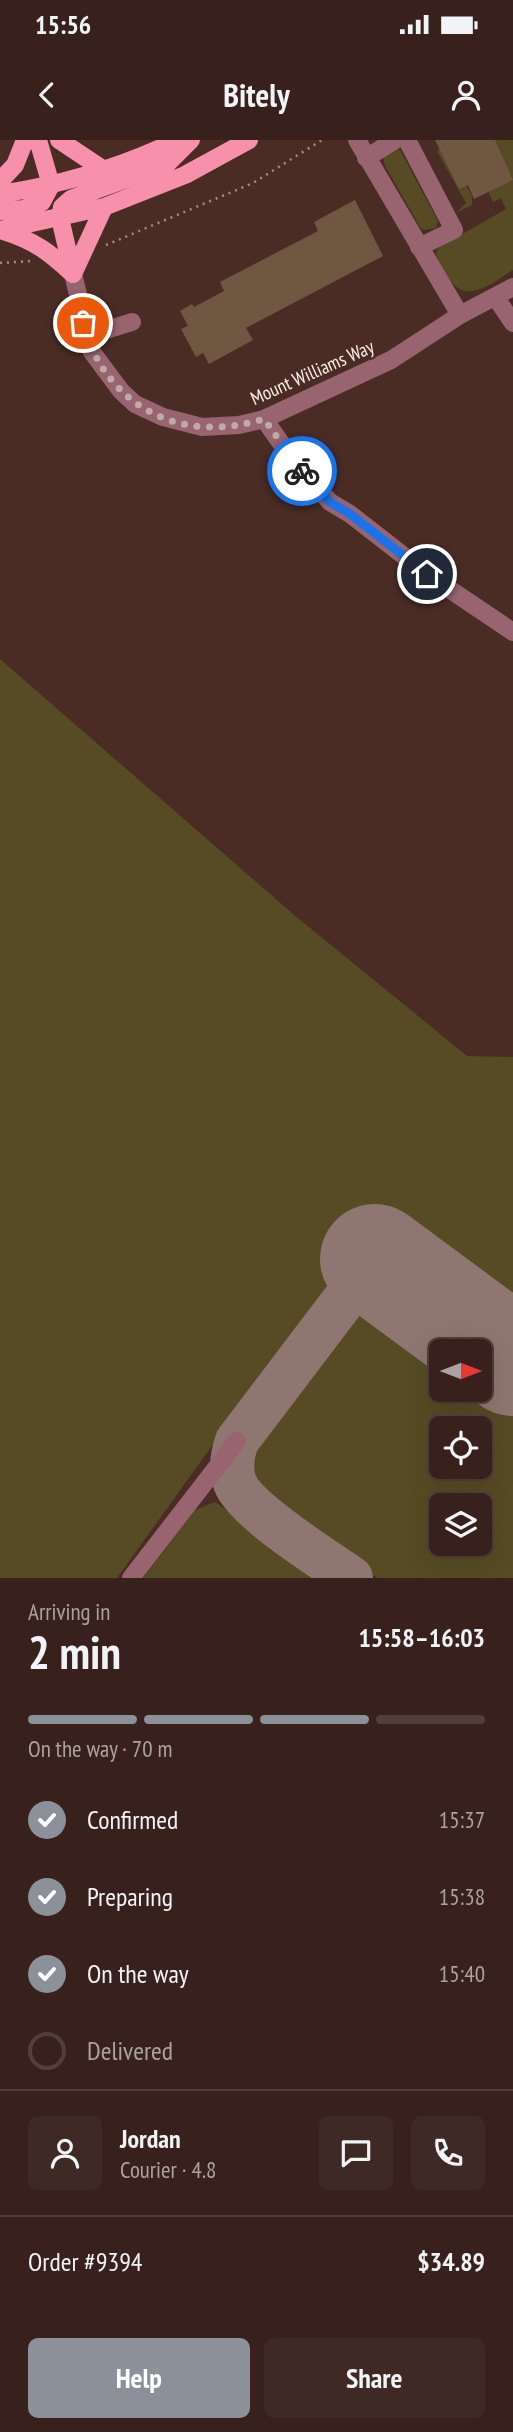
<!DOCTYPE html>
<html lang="en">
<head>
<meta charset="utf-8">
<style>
	:root { --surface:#38211c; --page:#3f2925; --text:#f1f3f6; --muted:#aba3a3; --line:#523e3b; --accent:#8c9099 }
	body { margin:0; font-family:"PT Sans Narrow",sans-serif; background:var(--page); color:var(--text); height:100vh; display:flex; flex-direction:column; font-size:26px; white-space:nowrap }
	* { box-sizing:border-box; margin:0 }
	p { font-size:23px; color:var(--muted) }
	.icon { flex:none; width:38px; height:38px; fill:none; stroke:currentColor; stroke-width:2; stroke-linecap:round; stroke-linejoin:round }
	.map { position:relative; height:1438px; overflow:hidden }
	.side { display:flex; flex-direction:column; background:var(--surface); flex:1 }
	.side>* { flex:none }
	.needle { width:46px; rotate:90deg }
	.controls { position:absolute; left:429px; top:1199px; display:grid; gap:14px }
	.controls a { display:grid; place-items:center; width:63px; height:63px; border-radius:10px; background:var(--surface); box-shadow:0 7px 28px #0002,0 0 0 2px var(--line); font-size:35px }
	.pin { position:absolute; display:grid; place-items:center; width:60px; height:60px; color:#fff; margin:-30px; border:4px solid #fff; border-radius:50%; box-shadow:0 2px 7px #0007 }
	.courier { position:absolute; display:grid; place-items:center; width:70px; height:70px; margin:-35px; border:5px solid #1a73e8; border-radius:50%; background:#fff; color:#222; box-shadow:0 2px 9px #0007 }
	.head em { font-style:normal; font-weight:600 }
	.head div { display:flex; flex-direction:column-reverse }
	.head { display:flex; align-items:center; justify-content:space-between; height:119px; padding:0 28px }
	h1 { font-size:46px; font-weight:600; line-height:52px }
	.bar { display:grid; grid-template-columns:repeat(4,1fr); gap:10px 7px; align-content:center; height:84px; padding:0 28px }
	.bar i { height:9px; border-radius:5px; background:var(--line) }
	.bar .selected { background:var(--accent) }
	.bar p { grid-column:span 4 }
	.line { display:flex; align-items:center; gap:18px; padding:0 28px; border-top:2px solid var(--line) }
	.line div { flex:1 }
	.round { display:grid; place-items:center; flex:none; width:74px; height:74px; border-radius:10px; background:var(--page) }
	ol { padding:0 28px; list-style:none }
	li { display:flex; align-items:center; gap:21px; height:77px }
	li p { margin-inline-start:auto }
	li .icon { padding:7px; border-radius:50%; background:var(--accent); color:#fff; stroke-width:4 }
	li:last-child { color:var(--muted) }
	li i { width:38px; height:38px; border:4px solid var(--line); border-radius:50% }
	.button { display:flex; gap:14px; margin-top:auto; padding:14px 28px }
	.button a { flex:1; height:80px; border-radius:10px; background:var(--accent); color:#fff; font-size:28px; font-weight:600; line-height:80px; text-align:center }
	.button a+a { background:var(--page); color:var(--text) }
	.status { display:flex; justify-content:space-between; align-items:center; height:49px; padding:0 35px; background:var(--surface); direction:ltr }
	.status svg { height:19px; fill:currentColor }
	header { display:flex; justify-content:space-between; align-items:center; height:91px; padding:0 28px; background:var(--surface); font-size:32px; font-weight:600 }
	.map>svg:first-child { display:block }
	.green { fill:#564b24; fill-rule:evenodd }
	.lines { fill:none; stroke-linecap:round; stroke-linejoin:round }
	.taxiway { stroke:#8f7670; stroke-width:44 }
	.runway { stroke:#8f7670; stroke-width:110 }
	.building { fill:#705741 }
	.path { stroke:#a48d87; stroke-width:2.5; stroke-dasharray:2 5; stroke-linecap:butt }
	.minor { stroke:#976470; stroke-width:18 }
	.major { stroke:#f790aa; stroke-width:18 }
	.done { stroke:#bfaaa5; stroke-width:7; stroke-dasharray:0 12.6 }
	.route { stroke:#1a73e8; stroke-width:9 }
	.labels { text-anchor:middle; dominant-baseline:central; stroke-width:5; stroke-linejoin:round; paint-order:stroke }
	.street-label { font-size:19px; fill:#feeeea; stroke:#4a2c25 }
</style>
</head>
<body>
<div class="status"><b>15:56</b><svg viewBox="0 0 49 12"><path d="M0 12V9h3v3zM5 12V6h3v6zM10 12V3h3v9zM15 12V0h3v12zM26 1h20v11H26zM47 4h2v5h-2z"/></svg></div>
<header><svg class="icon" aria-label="back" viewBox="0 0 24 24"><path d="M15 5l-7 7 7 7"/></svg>Bitely<svg class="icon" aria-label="person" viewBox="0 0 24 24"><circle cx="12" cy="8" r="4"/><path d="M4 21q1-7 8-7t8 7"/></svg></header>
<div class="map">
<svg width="513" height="1438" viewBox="0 0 513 1438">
	<rect width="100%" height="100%" fill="#4a2c25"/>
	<path class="green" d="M492,0H513V130C493,142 467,166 449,139C443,131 437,122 436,113L438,108L506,69L501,58L493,62L488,51L512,37Z
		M396,8L400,10L438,81L436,88L423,90L420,87L385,26L383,17Z
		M439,9L460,45L465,43L472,56V65L456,73L466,63L437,11Z
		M0,519L293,774L467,916L513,917V1175L368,1069L326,1129L334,1136L117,1438H0Z
		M370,1174L388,1176L441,1214V1250H480V1242L513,1267V1438H377L261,1353C248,1340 244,1330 249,1311L337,1188L353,1176ZM441,1288H480V1326H441ZM441,1365H480V1404H441Z
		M215,1362L323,1438H143L195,1370Z"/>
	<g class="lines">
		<path class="taxiway" d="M351,1438C324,1419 246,1371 235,1343C230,1329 232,1315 237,1301L375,1119"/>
		<path class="runway" d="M375,1119L513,1221"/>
	</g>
	<path class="building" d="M435,0H495L513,40L474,59L468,45L459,49Z
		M355,60L383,116L246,188L253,200L209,224L203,213L196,217L181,189L188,186L180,171L192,164L194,167L224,151L220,142L318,91L314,82Z"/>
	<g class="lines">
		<path class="path" d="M106,105L253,43L322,0
			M0,123L31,121"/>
		<path class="minor" d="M357,0L460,175
			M407,0L454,90L419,107
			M366,18L395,0
			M73,134L92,212L121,251L135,264L163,277L202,287L239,285L264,279L391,220L460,175L513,147
			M496,158L513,183
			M87,196L132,182
			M264,279L295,323L330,362L350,374L427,434L513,492
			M131,1438L237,1301"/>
		<path class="major" d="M59,0L104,30
			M0,41L15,25L25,0
			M0,54C61,45 122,27 178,0
			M0,71L24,69L42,62L51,45L38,0
			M0,90L104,67L185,35L249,0
			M3,91C35,101 49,112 73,134
			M73,134L60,78L62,67L71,59L167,24L191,0
			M73,134L104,67"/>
	</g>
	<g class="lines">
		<path class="done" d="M83,183C99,245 150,289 216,287C233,287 248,283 264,279L302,331"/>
		<path class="route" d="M302,331L330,362L350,374L427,434"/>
	</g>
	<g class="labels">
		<g class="street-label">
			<text transform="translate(312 232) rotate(-24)">Mount Williams Way</text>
		</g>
	</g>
</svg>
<div class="controls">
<a><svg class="needle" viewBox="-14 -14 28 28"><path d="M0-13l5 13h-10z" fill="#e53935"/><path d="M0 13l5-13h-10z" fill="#aba3a3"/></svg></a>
<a><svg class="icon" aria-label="locate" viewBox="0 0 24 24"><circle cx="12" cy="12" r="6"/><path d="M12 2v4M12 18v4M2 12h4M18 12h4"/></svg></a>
<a><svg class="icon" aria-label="layers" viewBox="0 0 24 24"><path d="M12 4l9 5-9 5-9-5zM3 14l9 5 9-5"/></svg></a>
</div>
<div class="pin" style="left:83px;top:183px;background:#ea580c"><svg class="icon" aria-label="bag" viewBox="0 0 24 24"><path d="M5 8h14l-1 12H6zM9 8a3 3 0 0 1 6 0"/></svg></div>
<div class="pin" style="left:427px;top:434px;background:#1f2937"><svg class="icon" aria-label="home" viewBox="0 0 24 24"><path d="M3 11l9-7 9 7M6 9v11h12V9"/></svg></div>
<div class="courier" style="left:302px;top:331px"><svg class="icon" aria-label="bike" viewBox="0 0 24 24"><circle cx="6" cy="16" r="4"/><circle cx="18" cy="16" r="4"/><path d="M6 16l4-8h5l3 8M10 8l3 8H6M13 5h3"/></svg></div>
</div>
<section class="side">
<div class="head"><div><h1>2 min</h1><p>Arriving in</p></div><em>15:58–16:03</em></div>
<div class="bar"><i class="selected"></i><i class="selected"></i><i class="selected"></i><i></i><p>On the way · 70 m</p></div>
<ol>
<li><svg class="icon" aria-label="check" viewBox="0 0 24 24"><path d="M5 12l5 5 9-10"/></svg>Confirmed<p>15:37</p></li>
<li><svg class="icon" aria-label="check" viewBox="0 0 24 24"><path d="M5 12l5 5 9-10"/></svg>Preparing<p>15:38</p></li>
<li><svg class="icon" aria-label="check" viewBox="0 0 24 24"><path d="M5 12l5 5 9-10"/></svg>On the way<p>15:40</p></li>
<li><i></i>Delivered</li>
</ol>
<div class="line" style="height:126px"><a class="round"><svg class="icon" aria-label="person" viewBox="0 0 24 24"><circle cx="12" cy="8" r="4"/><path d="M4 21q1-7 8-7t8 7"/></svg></a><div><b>Jordan</b><p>Courier · 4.8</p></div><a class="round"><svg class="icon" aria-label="chat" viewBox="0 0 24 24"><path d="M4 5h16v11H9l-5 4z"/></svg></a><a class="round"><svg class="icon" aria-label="phone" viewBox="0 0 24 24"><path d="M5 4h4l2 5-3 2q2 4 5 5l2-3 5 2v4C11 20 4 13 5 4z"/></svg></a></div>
<div class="line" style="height:91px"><div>Order #9394</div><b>$34.89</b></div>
<div class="button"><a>Help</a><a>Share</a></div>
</section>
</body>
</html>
